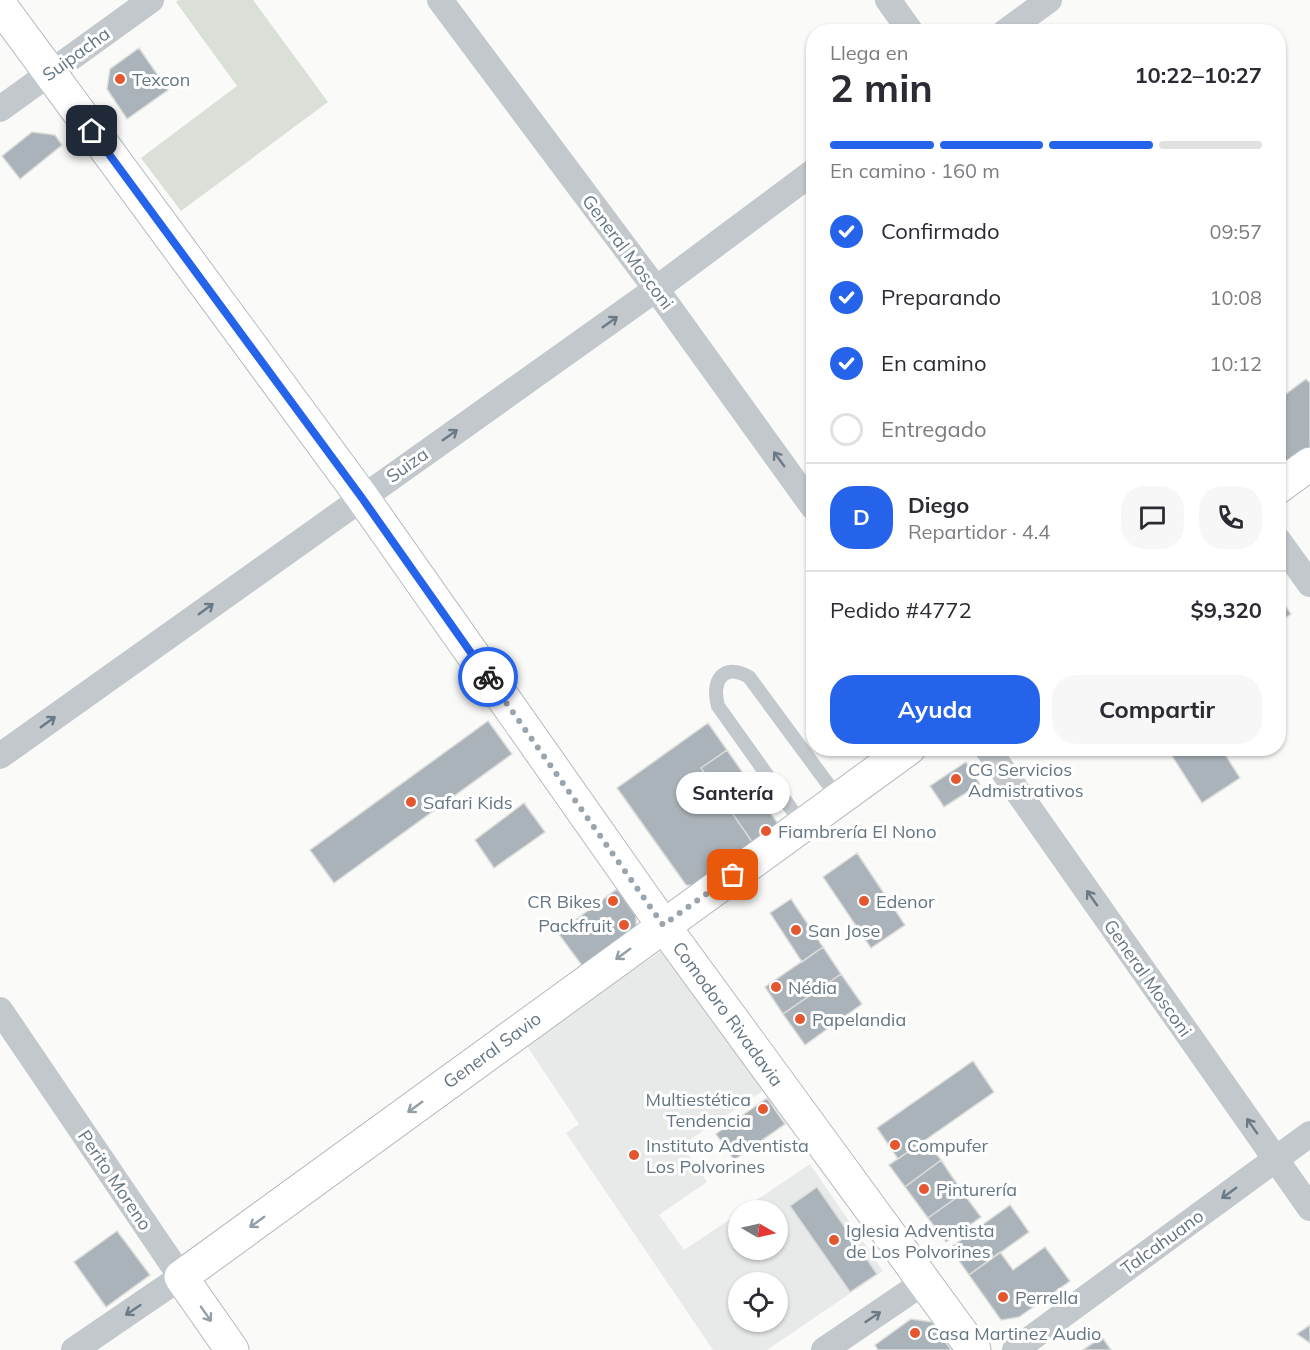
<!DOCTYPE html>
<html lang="es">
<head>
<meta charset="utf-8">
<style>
	:root { --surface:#fff; --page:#f7f7f7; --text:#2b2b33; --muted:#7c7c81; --line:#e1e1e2; --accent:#2563eb }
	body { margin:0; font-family:Mulish,sans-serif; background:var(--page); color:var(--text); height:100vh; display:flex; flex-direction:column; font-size:22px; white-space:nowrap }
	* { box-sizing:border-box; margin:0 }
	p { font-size:20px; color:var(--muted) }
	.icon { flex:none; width:33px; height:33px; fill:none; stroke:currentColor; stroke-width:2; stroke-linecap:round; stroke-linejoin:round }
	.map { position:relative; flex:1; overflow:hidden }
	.side { position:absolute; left:806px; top:24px; width:480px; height:732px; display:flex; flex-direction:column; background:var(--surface); border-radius:24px; box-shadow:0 2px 4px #0004 }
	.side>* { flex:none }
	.needle { width:39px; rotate:99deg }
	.controls { position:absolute; left:728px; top:1200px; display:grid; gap:12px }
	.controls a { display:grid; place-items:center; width:60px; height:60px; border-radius:50%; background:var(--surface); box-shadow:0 2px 4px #0004; font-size:30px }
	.pin { position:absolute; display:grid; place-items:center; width:51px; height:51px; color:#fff; margin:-26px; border-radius:12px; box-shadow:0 3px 9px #0006 }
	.courier { position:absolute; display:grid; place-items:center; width:60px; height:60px; margin:-30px; border:4px solid #2563eb; border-radius:50%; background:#fff; color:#222; box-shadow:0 2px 8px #0007 }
	.bubble { position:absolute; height:42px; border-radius:21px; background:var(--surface); box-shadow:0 2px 4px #0004; font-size:20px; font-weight:700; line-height:42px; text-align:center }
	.headline em { font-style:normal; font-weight:700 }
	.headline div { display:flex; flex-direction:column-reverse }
	.headline { display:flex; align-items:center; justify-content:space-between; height:102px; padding:0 24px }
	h1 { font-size:39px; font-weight:700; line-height:45px }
	.bar { display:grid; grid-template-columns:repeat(4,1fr); gap:9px 6px; align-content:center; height:72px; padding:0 24px }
	.bar i { height:8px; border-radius:4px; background:var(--line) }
	.bar .selected { background:var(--accent) }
	.bar p { grid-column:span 4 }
	.line { display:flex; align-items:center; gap:15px; padding:0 24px; border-top:2px solid var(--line) }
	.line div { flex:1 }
	.round { display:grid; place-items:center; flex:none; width:63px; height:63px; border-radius:24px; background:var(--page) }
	ol { padding:0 24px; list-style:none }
	li { display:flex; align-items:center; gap:18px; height:66px }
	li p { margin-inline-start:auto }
	li .icon { padding:6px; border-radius:50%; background:var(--accent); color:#fff; stroke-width:4 }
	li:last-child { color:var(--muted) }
	li i { width:33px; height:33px; border:3px solid var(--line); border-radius:50% }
	.cta { display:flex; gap:12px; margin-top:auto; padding:12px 24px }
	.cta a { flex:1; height:69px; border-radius:24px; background:var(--accent); color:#fff; font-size:24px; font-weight:700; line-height:69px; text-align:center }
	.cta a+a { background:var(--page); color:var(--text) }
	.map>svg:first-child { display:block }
	.built { fill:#e8e9e9; fill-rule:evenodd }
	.green { fill:#dadfd7 }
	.building { fill:#aab3b9; stroke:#dcdcda; stroke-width:1.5 }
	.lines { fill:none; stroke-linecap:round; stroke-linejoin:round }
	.secondary-casing { stroke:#b3babf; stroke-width:35 }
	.lane { stroke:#c3c8cc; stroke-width:14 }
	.street { stroke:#c3c8cc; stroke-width:26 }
	.secondary { stroke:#fff; stroke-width:33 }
	.oneway { stroke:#6a7a87 }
	.oneway2 { stroke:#939fa8 }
	.done { stroke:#99a4ac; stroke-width:6; stroke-dasharray:0 10.8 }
	.route { stroke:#2563eb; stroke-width:8 }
	.poi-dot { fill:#e4572e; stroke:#fff; stroke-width:2 }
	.labels { text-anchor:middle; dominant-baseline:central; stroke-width:6; stroke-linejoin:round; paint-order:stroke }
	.street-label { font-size:18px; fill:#657683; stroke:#fff }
	.poi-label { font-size:18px; fill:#657683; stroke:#fff; text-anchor:start }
</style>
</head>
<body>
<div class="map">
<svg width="1310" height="1350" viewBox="0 0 1310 1350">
	<rect width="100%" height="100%" fill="#fafaf8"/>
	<path class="built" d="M667,947L764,1090L682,1145L707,1182L659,1215L684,1250L738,1214V1250H777V1210H742L810,1164L883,1271L767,1350H713L566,1133L579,1124L525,1043ZM738,1282H777V1322H738Z"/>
	<path class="green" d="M178,0H253L328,102L181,211L141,158L237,86L176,2Z"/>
	<path class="building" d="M139,48L168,90L127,119L107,89L110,69Z
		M32,132L55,135L62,145L20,179L2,156Z
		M1306,379L1310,383V450L1278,467V400Z
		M1278,595L1291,614L1278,623Z
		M488,721L512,754L334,883L310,850Z
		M708,723L727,750L701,768L757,849L705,886L686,885L617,788Z
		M1167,748H1221L1240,778L1202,803Z
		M727,750L783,831L757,849L701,768Z
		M966,762L980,784L944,807L930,786Z
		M524,803L545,832L494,868L475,840Z
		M857,853L905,925L871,948L823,877Z
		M617,889L636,916V935L586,971L558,933Z
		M791,899L823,947L802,962L770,913Z
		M823,947L841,974L783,1014L765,987Z
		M841,974L862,1004L805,1045L783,1014Z
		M973,1061L994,1092L898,1159L877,1128Z
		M767,1098L785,1124L734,1160L716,1134Z
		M925,1140L941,1160L905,1187L889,1165Z
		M941,1160L963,1193L928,1218L905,1187Z
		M817,1187L877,1274L850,1292L790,1206Z
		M963,1193L981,1217L946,1242L928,1218Z
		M1010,1205L1029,1232L969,1275L950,1248Z
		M117,1231L150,1275L106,1307L74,1262Z
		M1045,1247L1070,1281L1019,1317L1001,1320L969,1275L1000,1252L1013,1270Z
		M911,1319L932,1322L951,1350H878L875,1345Z
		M1310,1325V1343L1297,1334Z
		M1102,1337L1111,1350H1083Z"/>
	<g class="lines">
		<defs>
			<path id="secondary" d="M0,5L362,497L663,925L974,1350
				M1278,487L1310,464
				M232,1350L181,1277L909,748"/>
		</defs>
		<use href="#secondary" class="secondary-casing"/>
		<path class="lane" d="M802,824L718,706C711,681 723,662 749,677L839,799"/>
		<path class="street" d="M440,0L656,289L813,507
			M888,0L911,32
			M1005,32L1049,0
			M0,109L151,0
			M1278,540L1310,584
			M987,748L1310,1208
			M0,756L656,289L813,172
			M0,1010L181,1277L74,1350
			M824,1350L924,1282
			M1015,1350L1310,1134"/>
		<use href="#secondary" class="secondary"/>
	</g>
	<defs><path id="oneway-shaft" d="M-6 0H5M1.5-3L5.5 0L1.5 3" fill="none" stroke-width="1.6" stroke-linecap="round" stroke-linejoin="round" transform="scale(1.5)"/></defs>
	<g class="oneway">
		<use href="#oneway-shaft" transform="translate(610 322) rotate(-35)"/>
		<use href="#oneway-shaft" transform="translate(450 435) rotate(-35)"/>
		<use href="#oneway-shaft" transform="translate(779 459) rotate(-126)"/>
		<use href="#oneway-shaft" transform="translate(206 609) rotate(-36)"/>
		<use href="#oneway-shaft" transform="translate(48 722) rotate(-36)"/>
		<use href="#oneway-shaft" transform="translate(1092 898) rotate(-125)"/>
		<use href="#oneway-shaft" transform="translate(1252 1126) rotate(-125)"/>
		<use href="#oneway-shaft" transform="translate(1229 1193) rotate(144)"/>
		<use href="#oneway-shaft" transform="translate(133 1310) rotate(146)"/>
		<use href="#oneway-shaft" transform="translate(873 1317) rotate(-34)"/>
	</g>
	<g class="oneway2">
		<use href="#oneway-shaft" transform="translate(623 954) rotate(144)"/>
		<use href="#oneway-shaft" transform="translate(415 1107) rotate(144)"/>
		<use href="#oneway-shaft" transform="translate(257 1222) rotate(144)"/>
		<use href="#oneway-shaft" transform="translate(206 1314) rotate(55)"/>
	</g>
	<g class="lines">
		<path class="done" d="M488,677L663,925L733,875"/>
		<path class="route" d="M92,131L362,498L488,677"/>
	</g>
	<g class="poi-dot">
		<circle cx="120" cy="79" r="6"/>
		<circle cx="956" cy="779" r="6"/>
		<circle cx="411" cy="802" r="6"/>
		<circle cx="766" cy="831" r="6"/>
		<circle cx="613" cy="901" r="6"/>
		<circle cx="864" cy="901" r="6"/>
		<circle cx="624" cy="925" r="6"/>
		<circle cx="796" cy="930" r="6"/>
		<circle cx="776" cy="987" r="6"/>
		<circle cx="800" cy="1019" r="6"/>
		<circle cx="763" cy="1109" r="6"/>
		<circle cx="895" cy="1145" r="6"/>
		<circle cx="634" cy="1155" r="6"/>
		<circle cx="924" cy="1189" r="6"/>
		<circle cx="834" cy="1240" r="6"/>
		<circle cx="1003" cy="1297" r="6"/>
		<circle cx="915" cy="1333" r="6"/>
	</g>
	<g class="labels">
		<g class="street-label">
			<text transform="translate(76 54) rotate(-36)">Suipacha</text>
			<text transform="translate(628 252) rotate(53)">General Mosconi</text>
			<text transform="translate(407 465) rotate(-35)">Suiza</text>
			<text transform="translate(1148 978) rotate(55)">General Mosconi</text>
			<text transform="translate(728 1014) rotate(54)">Comodoro Rivadavia</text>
			<text transform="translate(492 1050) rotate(-36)">General Savio</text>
			<text transform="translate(115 1180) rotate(56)">Perito Moreno</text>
			<text transform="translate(1162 1242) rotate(-36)">Talcahuano</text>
		</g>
		<g class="poi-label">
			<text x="132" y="79">Texcon</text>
			<text x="968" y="769">CG Servicios<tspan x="968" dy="21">Admistrativos</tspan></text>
			<text x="423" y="802">Safari Kids</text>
			<text x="778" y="831">Fiambrería El Nono</text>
			<text x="601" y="901" text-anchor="end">CR Bikes</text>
			<text x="876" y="901">Edenor</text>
			<text x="612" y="925" text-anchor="end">Packfruit</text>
			<text x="808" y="930">San Jose</text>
			<text x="788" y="987">Nédia</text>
			<text x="812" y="1019">Papelandia</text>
			<text x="751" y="1099" text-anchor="end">Multiestética<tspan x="751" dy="21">Tendencia</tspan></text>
			<text x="646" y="1145">Instituto Adventista<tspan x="646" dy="21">Los Polvorines</tspan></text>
			<text x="907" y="1145">Compufer</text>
			<text x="936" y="1189">Pinturería</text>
			<text x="846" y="1230">Iglesia Adventista<tspan x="846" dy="21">de Los Polvorines</tspan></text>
			<text x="1015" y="1297">Perrella</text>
			<text x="927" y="1333">Casa Martinez Audio</text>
		</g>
	</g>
</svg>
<div class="controls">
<a><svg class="needle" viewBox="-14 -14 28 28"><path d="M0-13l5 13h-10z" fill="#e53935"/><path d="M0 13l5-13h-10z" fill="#7c7c81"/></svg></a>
<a><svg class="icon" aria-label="locate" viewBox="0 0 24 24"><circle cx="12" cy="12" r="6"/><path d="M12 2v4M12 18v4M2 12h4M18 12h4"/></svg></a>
</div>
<div class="pin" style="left:733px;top:875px;background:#ea580c"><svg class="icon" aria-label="bag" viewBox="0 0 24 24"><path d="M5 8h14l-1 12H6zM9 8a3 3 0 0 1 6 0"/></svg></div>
<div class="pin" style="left:92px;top:131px;background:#1f2937"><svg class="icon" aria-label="home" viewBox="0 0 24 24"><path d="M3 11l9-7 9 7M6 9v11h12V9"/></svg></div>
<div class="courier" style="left:488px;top:677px"><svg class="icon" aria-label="bike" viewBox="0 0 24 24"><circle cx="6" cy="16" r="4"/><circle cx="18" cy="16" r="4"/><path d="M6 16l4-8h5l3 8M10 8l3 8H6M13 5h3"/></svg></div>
<div class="bubble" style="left:676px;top:772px;width:114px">Santería</div>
<section class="side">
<div class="headline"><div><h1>2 min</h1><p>Llega en</p></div><em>10:22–10:27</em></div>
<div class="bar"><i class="selected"></i><i class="selected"></i><i class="selected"></i><i></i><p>En camino · 160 m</p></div>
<ol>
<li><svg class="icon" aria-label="check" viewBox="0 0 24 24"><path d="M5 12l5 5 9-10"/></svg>Confirmado<p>09:57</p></li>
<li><svg class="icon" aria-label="check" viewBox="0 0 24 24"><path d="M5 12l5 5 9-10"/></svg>Preparando<p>10:08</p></li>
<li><svg class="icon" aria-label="check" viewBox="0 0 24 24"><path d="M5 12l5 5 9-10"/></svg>En camino<p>10:12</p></li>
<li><i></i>Entregado</li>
</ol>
<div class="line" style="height:108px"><b class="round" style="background:var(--accent);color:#fff">D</b><div><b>Diego</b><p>Repartidor · 4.4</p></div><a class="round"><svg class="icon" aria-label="chat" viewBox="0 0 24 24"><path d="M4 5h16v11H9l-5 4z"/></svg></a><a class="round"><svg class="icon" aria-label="phone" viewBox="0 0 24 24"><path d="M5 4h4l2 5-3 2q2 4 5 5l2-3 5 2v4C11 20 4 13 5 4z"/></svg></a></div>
<div class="line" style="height:78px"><div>Pedido #4772</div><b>$9,320</b></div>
<div class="cta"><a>Ayuda</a><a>Compartir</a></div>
</section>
</div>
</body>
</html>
